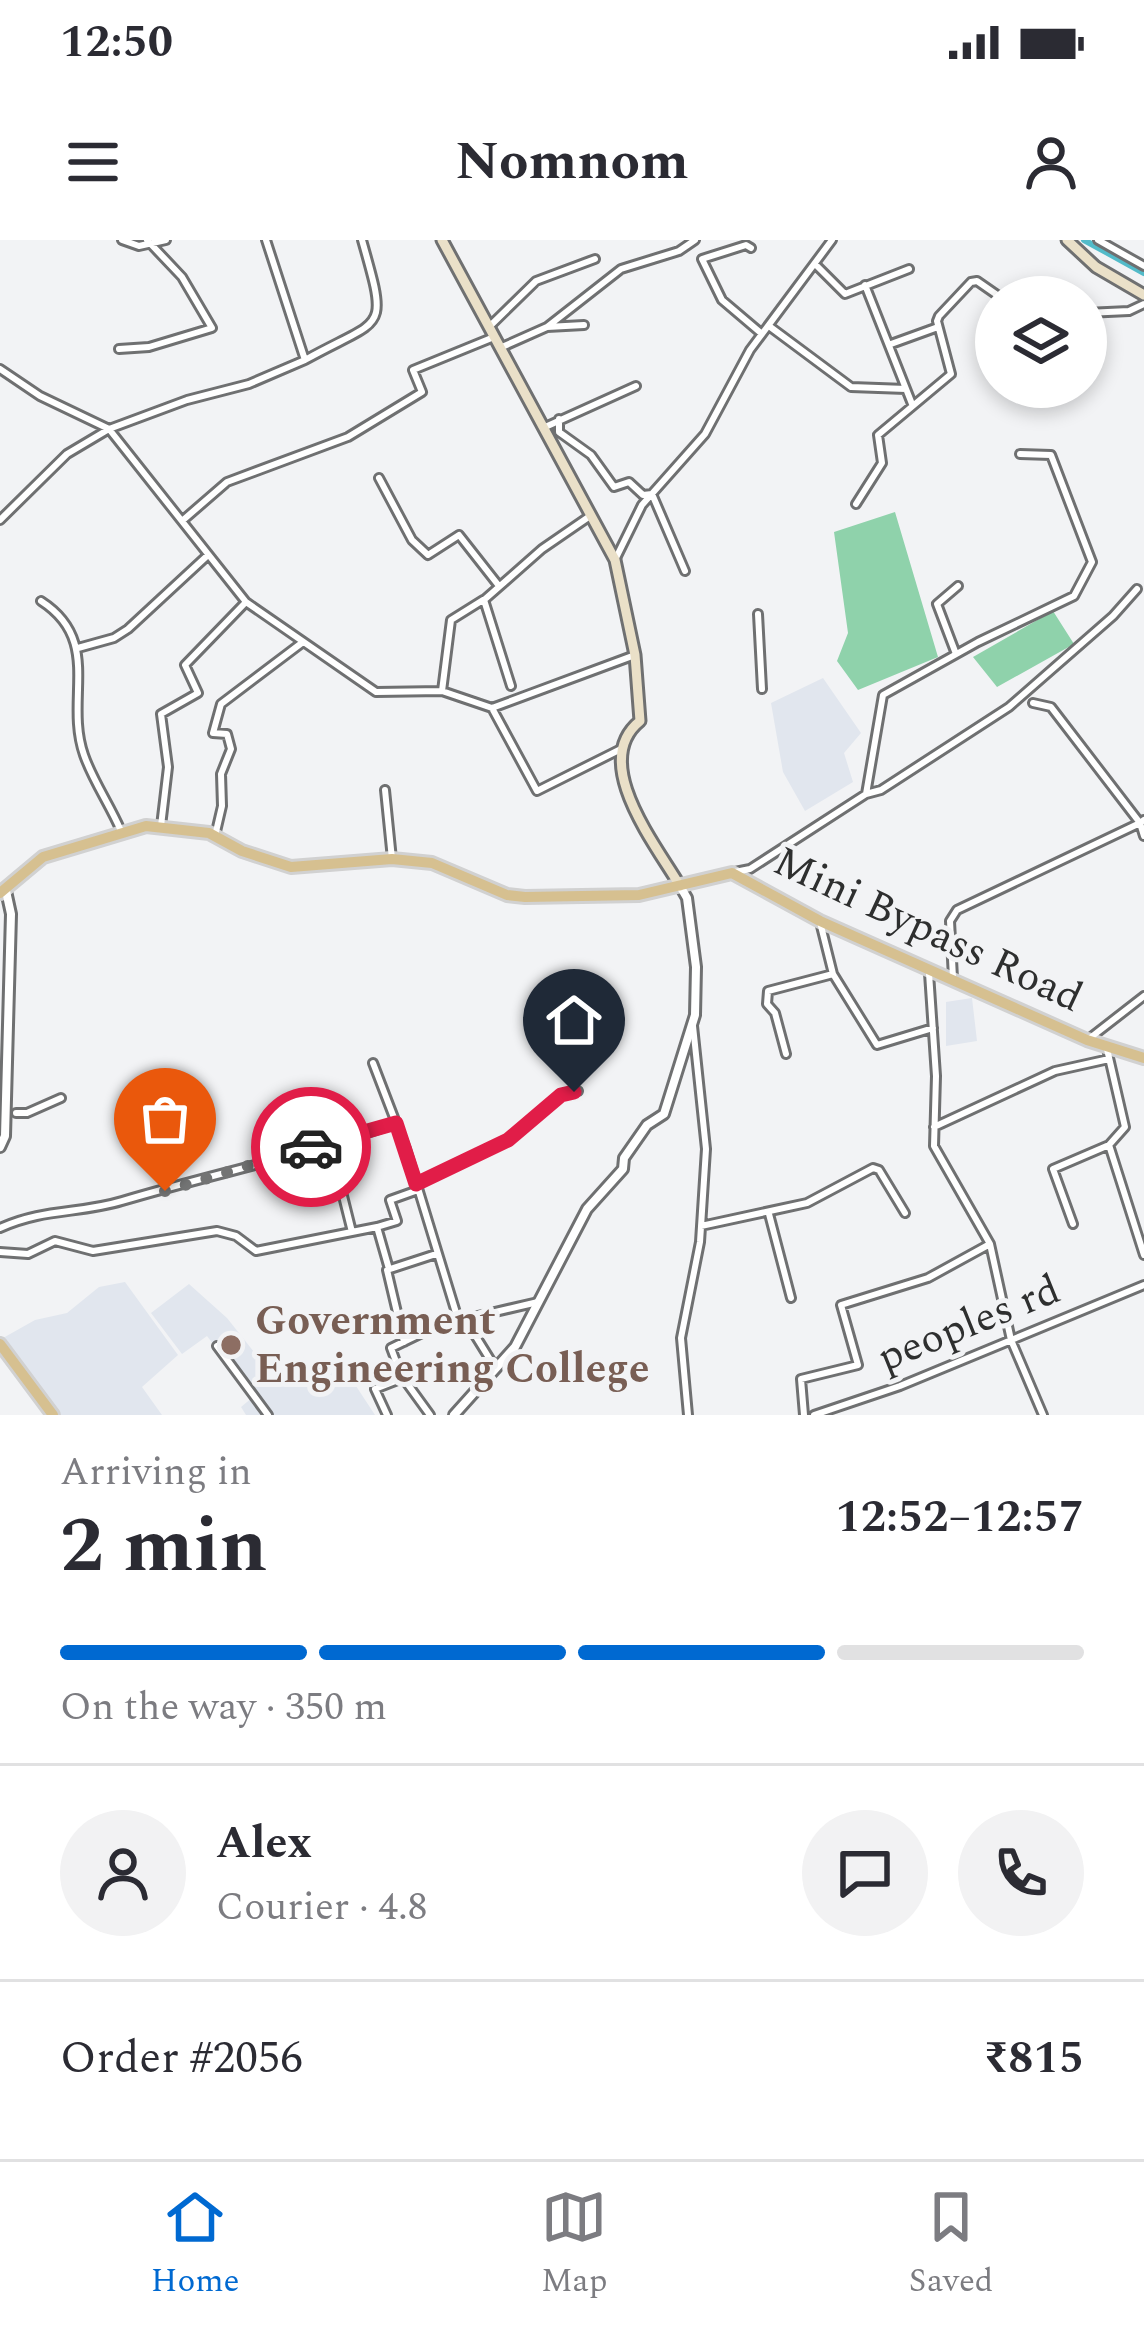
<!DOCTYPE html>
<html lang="en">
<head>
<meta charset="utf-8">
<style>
	:root { --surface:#fff; --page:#f2f2f3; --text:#2b2b33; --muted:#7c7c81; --line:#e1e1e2; --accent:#0069d1 }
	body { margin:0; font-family:Spectral,serif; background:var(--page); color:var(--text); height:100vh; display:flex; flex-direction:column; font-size:45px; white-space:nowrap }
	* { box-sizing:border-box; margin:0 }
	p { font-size:39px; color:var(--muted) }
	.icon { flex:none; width:66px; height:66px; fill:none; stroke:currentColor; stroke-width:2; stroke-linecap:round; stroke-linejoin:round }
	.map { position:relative; height:1175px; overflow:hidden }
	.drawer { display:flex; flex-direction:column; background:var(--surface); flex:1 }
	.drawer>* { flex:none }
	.buttons { position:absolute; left:975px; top:36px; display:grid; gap:24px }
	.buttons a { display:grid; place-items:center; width:132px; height:132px; border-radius:50%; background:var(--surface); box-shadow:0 6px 18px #0003; font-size:60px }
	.pin { position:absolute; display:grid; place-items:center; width:102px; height:102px; color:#fff; margin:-123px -51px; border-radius:50% 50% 50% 0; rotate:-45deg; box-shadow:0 0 12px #0007 }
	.pin .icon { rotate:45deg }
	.courier { position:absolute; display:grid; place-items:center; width:120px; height:120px; margin:-60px; border:9px solid #e11d48; border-radius:50%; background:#fff; color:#222; box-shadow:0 3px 15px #0007 }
	.summary em { font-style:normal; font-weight:700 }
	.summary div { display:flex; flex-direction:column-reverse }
	.summary { display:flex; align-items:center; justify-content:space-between; height:204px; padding:0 60px }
	h1 { font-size:78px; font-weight:700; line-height:90px }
	.bar { display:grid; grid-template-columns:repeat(4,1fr); gap:18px 12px; align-content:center; height:144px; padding:0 60px }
	.bar i { height:15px; border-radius:9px; background:var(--line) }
	.bar .on { background:var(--accent) }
	.bar p { grid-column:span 4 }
	.line { display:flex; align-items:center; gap:30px; padding:0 60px; border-top:3px solid var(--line) }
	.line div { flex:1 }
	.round { display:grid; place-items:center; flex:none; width:126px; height:126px; border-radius:63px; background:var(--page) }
	.status { display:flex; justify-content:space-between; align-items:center; height:84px; padding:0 60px; background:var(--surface); direction:ltr }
	.status svg { height:33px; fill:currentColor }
	header { display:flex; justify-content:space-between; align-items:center; height:156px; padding:0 60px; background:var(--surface); font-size:54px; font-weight:700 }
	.tab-bar { display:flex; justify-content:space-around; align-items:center; height:168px; border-top:3px solid var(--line); background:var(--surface); font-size:33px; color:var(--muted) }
	.tab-bar a { display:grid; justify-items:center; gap:6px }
	.tab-bar .on { color:var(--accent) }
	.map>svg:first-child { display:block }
	.built { fill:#e1e6ee }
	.green { fill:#8fd2ab }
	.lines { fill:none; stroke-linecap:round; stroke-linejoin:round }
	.canal { stroke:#53bbc9; stroke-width:6 }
	.minor-casing { stroke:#6f7071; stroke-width:12 }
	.tertiary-casing { stroke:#6f7071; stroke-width:14 }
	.secondary-casing { stroke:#6f7071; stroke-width:15 }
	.primary-casing { stroke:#d1d1d1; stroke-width:16 }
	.minor { stroke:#fff; stroke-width:6 }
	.tertiary { stroke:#fff; stroke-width:8 }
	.secondary { stroke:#eae0c8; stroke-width:9 }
	.primary { stroke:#d6c090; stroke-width:10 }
	.done { stroke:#737474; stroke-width:12; stroke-dasharray:0 21.6 }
	.route { stroke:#e11d48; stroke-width:15 }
	.education-dot { fill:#8d6e63; stroke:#f2f3f5; stroke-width:4.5 }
	.labels { text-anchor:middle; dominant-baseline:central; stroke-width:10; stroke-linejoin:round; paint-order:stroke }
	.street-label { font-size:42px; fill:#2e2f2f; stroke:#f2f3f5 }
	.education-label { font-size:42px; font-weight:bold; fill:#785e54; stroke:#f2f3f5; text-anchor:start }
</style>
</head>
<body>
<div class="status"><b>12:50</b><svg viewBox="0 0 49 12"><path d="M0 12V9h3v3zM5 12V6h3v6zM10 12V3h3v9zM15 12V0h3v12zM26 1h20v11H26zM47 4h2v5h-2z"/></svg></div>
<header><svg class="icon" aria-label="menu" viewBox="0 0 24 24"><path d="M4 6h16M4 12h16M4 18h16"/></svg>Nomnom<svg class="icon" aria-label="person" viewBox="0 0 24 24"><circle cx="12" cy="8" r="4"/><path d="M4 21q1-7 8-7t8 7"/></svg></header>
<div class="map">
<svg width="1144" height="1175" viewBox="0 0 1144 1175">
	<rect width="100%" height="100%" fill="#f2f3f5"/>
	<path class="built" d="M823,438L861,493L844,513L853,542L805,571L783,532L771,463Z
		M972,758L977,801L946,806V762Z
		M125,1042L178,1115L142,1147L162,1175H61L3,1098L35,1080L67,1073L99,1047Z
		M189,1044L227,1078L277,1141L337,1117L375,1175H246L241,1167L253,1157L207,1096L182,1114L151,1073Z"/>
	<path class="green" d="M895,272L938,417L858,450L837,421L848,393L834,292Z
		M1053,371L1074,404L997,447L973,417Z"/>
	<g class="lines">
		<path class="canal" d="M1084,0L1144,33"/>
		<defs>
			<path id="minor" d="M122,0L139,6L166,0
				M1098,0L1144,26
				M751,8L746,5L702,19L722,60L762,94
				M815,24L845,54L909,29
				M865,45L912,164
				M1086,73L1129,71L1144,64
				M490,86L536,41L595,19
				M769,86L851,147L906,149
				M547,87L621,29L679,11L695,0
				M891,104L938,87
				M502,107L547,87L584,85
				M119,109L149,107L212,88L182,37L147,0
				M305,120C384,76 389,95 362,0
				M0,129L40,156L109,189L246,362L376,452L442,451L492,468L635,415
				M559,179V192L591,215L614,247L629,242L643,255L652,254L685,331
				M543,188L636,146
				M379,238L412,300L428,315L459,295L499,346
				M856,264L882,223L878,195L951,134L937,81L939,76L971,42L977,41L1000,57
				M0,280L67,214L109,189L187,160L249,144L305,120L266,0
				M182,281L227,242L348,197L422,152L413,130L494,97
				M615,320L642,265L705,194L750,110L832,0
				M41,361C103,401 64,458 84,515C93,541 110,565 121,591
				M758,374L762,449
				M78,408L114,398L128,389L208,315
				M956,414L937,364L958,346
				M511,446L484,360L542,309L590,276
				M442,451L451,380L483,360
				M1033,463L1051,467L1140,583L1144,580
				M492,468L537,551L623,508
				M385,550L392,619
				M866,554L881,550L1009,467L1113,376L1137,349
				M161,586L168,527L161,474L198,453L185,425L246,362
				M215,596L222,566L221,534L231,509L227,494L213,493L221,464L303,402
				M735,632L750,629L866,554L883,455L978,402L1074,356L1092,322L1051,215L1020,214
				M929,733L936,836L934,906L990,1004L1011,1100L1043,1175
				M833,734L877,805L933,788
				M953,738L950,681L957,670L1140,583L1144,596
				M1090,798L1144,756
				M786,814L775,773L767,764L768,751L833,734L820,682
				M373,823L406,909L457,1076L465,1079L538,1062
				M16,873H27L61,858
				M934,887L1055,831L1109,819
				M1109,905L1144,1015
				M336,928L352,992
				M416,944L508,900L561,855L578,851
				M769,974L791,1058
				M1073,984L1053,929L1109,905L1125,887L1107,809
				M701,986L807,963L873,928L879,930L905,973
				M0,988C44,968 79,974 122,961C212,934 307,915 396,883
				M0,1012L28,1014L55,1001L93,1011L217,991L236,996L256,1011L377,987
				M389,1029L377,987L397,981L390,960L418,950
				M465,1079L496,1129
				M404,1102L387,1030L436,1014
				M217,1106L268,1175
				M387,1175L375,1149L403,1138
				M430,1175L401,1135L391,1108L457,1076
				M688,1175L681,1098L700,1002L706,909L693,786
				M804,1175L801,1139L858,1125L841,1065L928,1038L990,1004
				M814,1175L900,1146L1144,1045"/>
			<path id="tertiary" d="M0,907L5,896L11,674L6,651
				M454,1175L515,1107L587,969L623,929L624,918L647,885L664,874L695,775L696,727L687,658L680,646"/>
			<path id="secondary" d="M442,0L615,320L635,415L640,481C589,522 656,605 680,646
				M1067,0L1096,27L1144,55"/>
			<path id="primary" d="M0,653L43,617L146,586L209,593L242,611L291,627L392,619L432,623L507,655L525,657L639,655L732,633L820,681L1087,800L1144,818
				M0,1104L53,1175"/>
		</defs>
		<use href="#minor" class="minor-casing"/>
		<use href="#tertiary" class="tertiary-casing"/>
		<use href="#secondary" class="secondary-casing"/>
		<use href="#primary" class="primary-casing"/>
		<use href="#minor" class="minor"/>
		<use href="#tertiary" class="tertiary"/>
		<use href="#secondary" class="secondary"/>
		<use href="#primary" class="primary"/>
	</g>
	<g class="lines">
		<path class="done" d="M165,951L311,907"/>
		<path class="route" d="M311,907L396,883L416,944L508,900L561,855L574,852"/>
	</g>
	<circle class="education-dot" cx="231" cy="1105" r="12"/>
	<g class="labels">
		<g class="street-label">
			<text transform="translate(928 690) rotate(25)">Mini Bypass Road</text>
			<text transform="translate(969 1084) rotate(-22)">peoples rd</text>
		</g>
		<g class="education-label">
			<text x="255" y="1081">Government<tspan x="255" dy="48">Engineering College</tspan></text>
		</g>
	</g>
</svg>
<div class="buttons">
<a><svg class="icon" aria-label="layers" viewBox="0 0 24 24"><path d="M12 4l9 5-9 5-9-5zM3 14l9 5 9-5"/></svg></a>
</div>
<div class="pin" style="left:165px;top:951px;background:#ea580c"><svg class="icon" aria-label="bag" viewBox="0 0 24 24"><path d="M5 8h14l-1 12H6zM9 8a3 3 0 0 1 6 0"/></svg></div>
<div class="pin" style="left:574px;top:852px;background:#1f2937"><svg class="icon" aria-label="home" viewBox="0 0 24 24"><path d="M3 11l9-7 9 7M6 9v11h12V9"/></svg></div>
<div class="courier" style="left:311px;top:907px"><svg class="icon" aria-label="car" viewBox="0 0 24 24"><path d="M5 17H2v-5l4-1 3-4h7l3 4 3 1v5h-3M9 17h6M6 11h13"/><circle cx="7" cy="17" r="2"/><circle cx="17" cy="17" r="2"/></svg></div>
</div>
<section class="drawer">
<div class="summary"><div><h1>2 min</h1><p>Arriving in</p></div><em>12:52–12:57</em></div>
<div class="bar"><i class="on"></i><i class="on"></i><i class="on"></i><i></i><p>On the way · 350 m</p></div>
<div class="line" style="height:216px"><a class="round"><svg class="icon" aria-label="person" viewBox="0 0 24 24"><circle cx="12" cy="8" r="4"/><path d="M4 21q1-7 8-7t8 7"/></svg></a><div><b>Alex</b><p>Courier · 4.8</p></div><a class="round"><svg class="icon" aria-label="chat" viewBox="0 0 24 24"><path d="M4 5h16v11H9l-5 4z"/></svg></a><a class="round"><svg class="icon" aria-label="phone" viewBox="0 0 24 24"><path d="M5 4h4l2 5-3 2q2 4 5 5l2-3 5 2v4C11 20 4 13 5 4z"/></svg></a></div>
<div class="line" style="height:156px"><div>Order #2056</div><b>₹815</b></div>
</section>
<nav class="tab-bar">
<a class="on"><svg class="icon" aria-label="home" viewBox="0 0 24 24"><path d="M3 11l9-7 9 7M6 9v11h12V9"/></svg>Home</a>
<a><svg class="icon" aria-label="map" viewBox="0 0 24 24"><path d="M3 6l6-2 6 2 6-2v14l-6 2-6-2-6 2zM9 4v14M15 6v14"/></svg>Map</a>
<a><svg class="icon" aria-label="saved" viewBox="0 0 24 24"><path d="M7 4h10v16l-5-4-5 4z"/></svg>Saved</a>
</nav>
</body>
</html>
